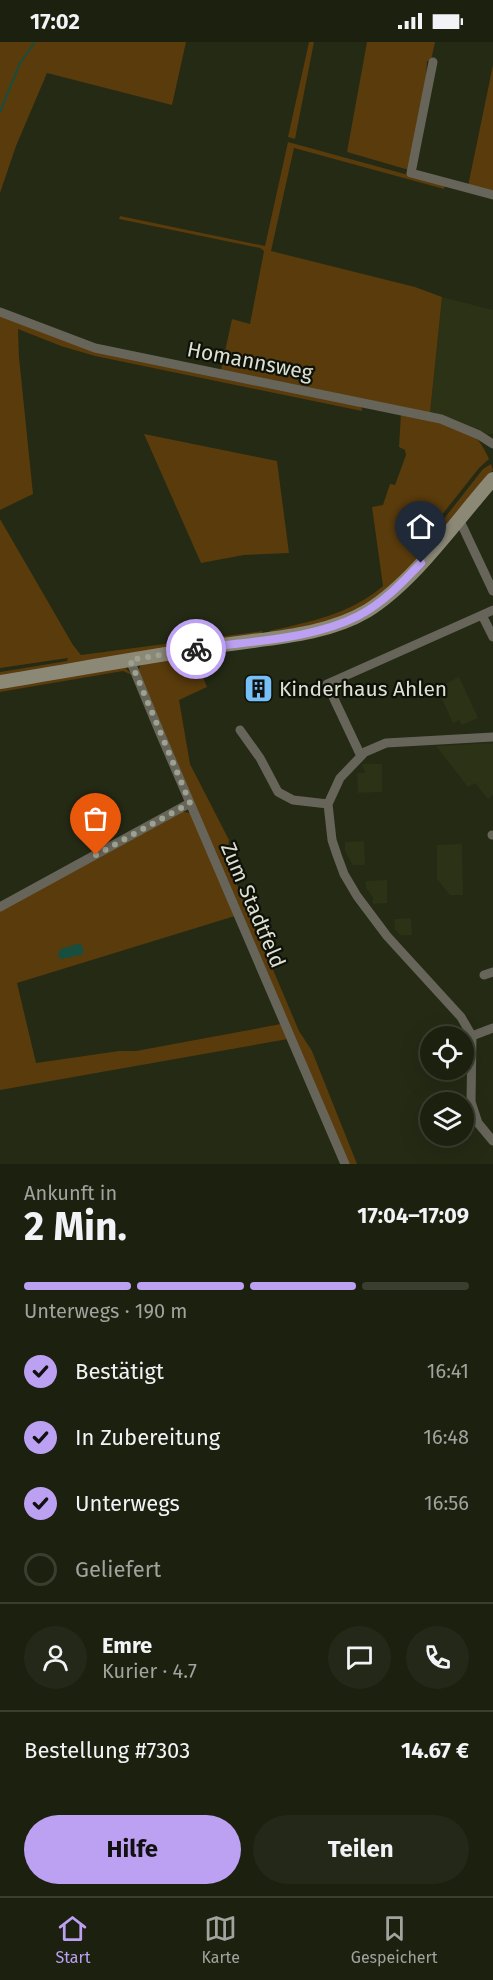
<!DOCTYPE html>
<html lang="de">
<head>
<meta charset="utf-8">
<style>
	:root { --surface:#1b200f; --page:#242818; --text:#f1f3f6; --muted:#a0a39e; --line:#393e2f; --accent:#bca0f2 }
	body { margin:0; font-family:"Fira Sans",sans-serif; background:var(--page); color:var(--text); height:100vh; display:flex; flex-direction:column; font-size:22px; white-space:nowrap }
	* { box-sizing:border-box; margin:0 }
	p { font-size:20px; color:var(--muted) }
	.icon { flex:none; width:33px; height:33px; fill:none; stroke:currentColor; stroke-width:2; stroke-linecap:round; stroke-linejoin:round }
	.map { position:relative; height:1122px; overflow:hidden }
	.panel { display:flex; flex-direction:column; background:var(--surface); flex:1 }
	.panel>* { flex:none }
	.tools { position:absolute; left:420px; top:984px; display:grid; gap:12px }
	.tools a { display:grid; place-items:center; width:54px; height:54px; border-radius:50%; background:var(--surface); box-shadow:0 6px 24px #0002,0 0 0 2px var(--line); font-size:30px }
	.pin { position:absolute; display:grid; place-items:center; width:51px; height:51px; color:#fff; margin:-62px -26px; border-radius:50% 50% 50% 0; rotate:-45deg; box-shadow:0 0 6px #0007 }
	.pin .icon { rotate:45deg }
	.courier { position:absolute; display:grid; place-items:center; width:60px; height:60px; margin:-30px; border:4px solid #bca0f2; border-radius:50%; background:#fff; color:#222; box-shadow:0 2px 8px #0007 }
	.head em { font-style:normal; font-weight:700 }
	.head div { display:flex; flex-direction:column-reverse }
	.head { display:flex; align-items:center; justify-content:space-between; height:102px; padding:0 24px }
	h1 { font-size:39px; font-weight:700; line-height:45px }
	.bar { display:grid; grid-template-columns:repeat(4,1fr); gap:9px 6px; align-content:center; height:72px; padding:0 24px }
	.bar i { height:8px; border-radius:4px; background:var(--line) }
	.bar .current { background:var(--accent) }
	.bar p { grid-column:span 4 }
	.line { display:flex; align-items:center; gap:15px; padding:0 24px; border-top:2px solid var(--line) }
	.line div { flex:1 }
	.round { display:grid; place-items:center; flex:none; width:63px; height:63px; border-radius:32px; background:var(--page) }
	ol { padding:0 24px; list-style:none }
	li { display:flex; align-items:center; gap:18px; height:66px }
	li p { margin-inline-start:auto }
	li .icon { padding:6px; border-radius:50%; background:var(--accent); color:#111; stroke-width:4 }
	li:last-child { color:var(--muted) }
	li i { width:33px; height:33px; border:3px solid var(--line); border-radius:50% }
	.cta { display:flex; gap:12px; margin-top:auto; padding:12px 24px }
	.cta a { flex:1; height:69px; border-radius:36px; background:var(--accent); color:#111; font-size:24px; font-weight:700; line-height:69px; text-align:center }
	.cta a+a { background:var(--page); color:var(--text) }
	.status { display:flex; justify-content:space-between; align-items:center; height:42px; padding:0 30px; background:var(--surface); direction:ltr }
	.status svg { height:16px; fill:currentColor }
	.tab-bar { display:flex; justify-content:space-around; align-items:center; height:84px; border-top:2px solid var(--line); background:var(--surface); font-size:16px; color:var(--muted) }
	.tab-bar a { display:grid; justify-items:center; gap:3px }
	.tab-bar .current { color:var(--accent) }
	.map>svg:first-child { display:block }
	.built { fill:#2b3215 }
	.green { fill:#593b0c }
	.water { fill:#174e3e }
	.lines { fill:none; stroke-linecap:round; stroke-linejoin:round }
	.stream { stroke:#174e3e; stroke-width:2 }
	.street { stroke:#67655a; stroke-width:9 }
	.secondary { stroke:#8b8876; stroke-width:14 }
	.done { stroke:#9ca190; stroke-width:6; stroke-dasharray:0 10.8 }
	.route { stroke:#bca0f2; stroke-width:8 }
	.labels { text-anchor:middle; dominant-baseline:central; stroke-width:4.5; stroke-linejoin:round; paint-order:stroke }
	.street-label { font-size:21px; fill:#dce1d3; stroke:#0f1108 }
	.poi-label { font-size:21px; fill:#dce1d3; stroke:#0f1108; text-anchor:start }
</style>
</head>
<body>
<div class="status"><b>17:02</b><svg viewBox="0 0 49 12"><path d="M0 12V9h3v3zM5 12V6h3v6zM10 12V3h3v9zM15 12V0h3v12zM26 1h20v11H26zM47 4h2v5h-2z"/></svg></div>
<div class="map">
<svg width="493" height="1122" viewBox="0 0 493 1122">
	<rect width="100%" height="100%" fill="#242a14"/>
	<path class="built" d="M442,255L493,268V392H487L451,376L430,371Z
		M459,635L478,676L462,683L459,678L453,681L437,646Z
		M493,701V753L488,757L475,741L468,745L436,704Z
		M362,722H382V750L358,751L357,731H365Z
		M364,799L365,823H353L345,809V800Z
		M462,802L463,853H450L437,837V803Z
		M387,838V861L373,862V855L366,846V839Z
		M411,876L412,893H400L395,887L394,877Z"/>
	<path class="green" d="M0,0H186L172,63L47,31L16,104L0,151Z
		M309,0H314L295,97L288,95Z
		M367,0H435L431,19H427L425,49L409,128L347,110Z
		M493,23V151L468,144Z
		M288,100L445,143L444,147L294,106L271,209L415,245L442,255L430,371L221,328L232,277L250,282L264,209L260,206L119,177L120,174L265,204Z
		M0,273L92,308L361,362L362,369L95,314L61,304L18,287L19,315L33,452L0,468Z
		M401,371C420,375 463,384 477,397C482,402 486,411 489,417L479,426L426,493L429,496L483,427L491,422L493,428L430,505L424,504L423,506L424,510C396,539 367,570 326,580C308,585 289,587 271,591L269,589C309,580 351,572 383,544L372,465L383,463L390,442L395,443L406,413L405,408L399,405Z
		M144,392L277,419L289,511L244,513L201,521Z
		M0,477L73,603L81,613L263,589L261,592L0,635V630L67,619L68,616L0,626Z
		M193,612L207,645L179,658L190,722L229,798L227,819L299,989L312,1009L357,1122H348L138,629L141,622Z
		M125,625L132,633L123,629L0,650V644Z
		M180,769L190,771L235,874L17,941L36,1021L119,1009H136L281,982L288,997L0,1048V868Z"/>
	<path class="water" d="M78,902H81L84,910L81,913L61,917L58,914L60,907Z"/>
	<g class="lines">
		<path class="stream" d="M0,70L20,21L35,0"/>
		<path class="street" d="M433,20L411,131L493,153
			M0,270L95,306L441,377L479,393L493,402
			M459,477L493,549
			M482,573L493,568
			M130,618L160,691L345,1122
			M240,688L260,716L278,750L293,758L328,762
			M493,695L386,701L365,710L340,736L328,762L332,798L337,813L344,832L357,854L387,894L461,975L472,994L471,1060L478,1081L493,1099
			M360,712L327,642L482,573L493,595
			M492,793H493
			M0,865L190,761
			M484,933L493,930
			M472,994L493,986"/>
		<path class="secondary" d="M0,640C72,628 144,615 216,604C266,596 323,595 367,569C414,540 456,479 493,437"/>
	</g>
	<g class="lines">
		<path class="done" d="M96,813L190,761L130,618L196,607"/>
		<path class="route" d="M196,607C247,599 311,598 358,574C383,561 402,541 421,521"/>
	</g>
	<defs>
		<symbol id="building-square" viewBox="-11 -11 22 22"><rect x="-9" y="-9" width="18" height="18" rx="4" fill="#77bff7" stroke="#0f1108"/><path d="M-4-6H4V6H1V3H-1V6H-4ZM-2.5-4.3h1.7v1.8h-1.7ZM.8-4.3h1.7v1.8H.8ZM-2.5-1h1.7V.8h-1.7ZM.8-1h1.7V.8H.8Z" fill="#111"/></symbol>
	</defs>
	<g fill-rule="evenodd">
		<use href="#building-square" x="242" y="630" width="33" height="33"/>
	</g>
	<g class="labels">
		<g class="street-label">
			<text transform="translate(250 319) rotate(11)">Homannsweg</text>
			<text transform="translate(253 863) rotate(67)">Zum Stadtfeld</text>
		</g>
		<g class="poi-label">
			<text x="279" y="647">Kinderhaus Ahlen</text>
		</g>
	</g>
</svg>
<div class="tools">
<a><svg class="icon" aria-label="locate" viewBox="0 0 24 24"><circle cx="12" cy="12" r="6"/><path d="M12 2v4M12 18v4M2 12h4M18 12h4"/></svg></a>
<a><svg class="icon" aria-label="layers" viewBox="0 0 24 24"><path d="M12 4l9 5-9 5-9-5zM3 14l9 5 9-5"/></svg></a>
</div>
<div class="pin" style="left:96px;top:813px;background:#ea580c"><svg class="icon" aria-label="bag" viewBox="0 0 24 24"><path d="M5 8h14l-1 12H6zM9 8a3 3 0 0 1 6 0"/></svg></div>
<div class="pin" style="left:421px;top:521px;background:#1f2937"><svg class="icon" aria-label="home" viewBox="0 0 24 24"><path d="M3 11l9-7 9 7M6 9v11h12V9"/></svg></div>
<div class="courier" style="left:196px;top:607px"><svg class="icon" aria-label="bike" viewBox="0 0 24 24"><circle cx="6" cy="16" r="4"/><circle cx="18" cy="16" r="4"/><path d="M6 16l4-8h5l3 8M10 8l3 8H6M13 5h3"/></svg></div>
</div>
<section class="panel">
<div class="head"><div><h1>2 Min.</h1><p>Ankunft in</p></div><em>17:04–17:09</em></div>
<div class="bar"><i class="current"></i><i class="current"></i><i class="current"></i><i></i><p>Unterwegs · 190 m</p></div>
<ol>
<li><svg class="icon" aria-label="check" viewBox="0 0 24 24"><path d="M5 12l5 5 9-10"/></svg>Bestätigt<p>16:41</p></li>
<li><svg class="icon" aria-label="check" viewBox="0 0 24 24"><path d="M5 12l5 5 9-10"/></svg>In Zubereitung<p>16:48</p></li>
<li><svg class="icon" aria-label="check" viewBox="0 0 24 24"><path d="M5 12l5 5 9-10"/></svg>Unterwegs<p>16:56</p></li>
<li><i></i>Geliefert</li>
</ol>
<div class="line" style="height:108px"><a class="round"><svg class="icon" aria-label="person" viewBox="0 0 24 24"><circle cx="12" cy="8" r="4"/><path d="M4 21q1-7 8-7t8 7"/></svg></a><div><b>Emre</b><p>Kurier · 4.7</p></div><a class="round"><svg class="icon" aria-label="chat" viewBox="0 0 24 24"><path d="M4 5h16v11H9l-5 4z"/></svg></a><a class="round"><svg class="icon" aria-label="phone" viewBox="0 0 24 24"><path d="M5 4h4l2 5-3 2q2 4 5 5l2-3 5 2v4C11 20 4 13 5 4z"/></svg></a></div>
<div class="line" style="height:78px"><div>Bestellung #7303</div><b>14.67 €</b></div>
<div class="cta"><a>Hilfe</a><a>Teilen</a></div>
</section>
<nav class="tab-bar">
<a class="current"><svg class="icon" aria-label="home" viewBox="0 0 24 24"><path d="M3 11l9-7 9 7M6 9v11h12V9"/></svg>Start</a>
<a><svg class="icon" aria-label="map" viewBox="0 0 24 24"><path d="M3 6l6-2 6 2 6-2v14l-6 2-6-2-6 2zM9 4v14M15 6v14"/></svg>Karte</a>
<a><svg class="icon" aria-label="saved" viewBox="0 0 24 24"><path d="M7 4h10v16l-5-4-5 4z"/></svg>Gespeichert</a>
</nav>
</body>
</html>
